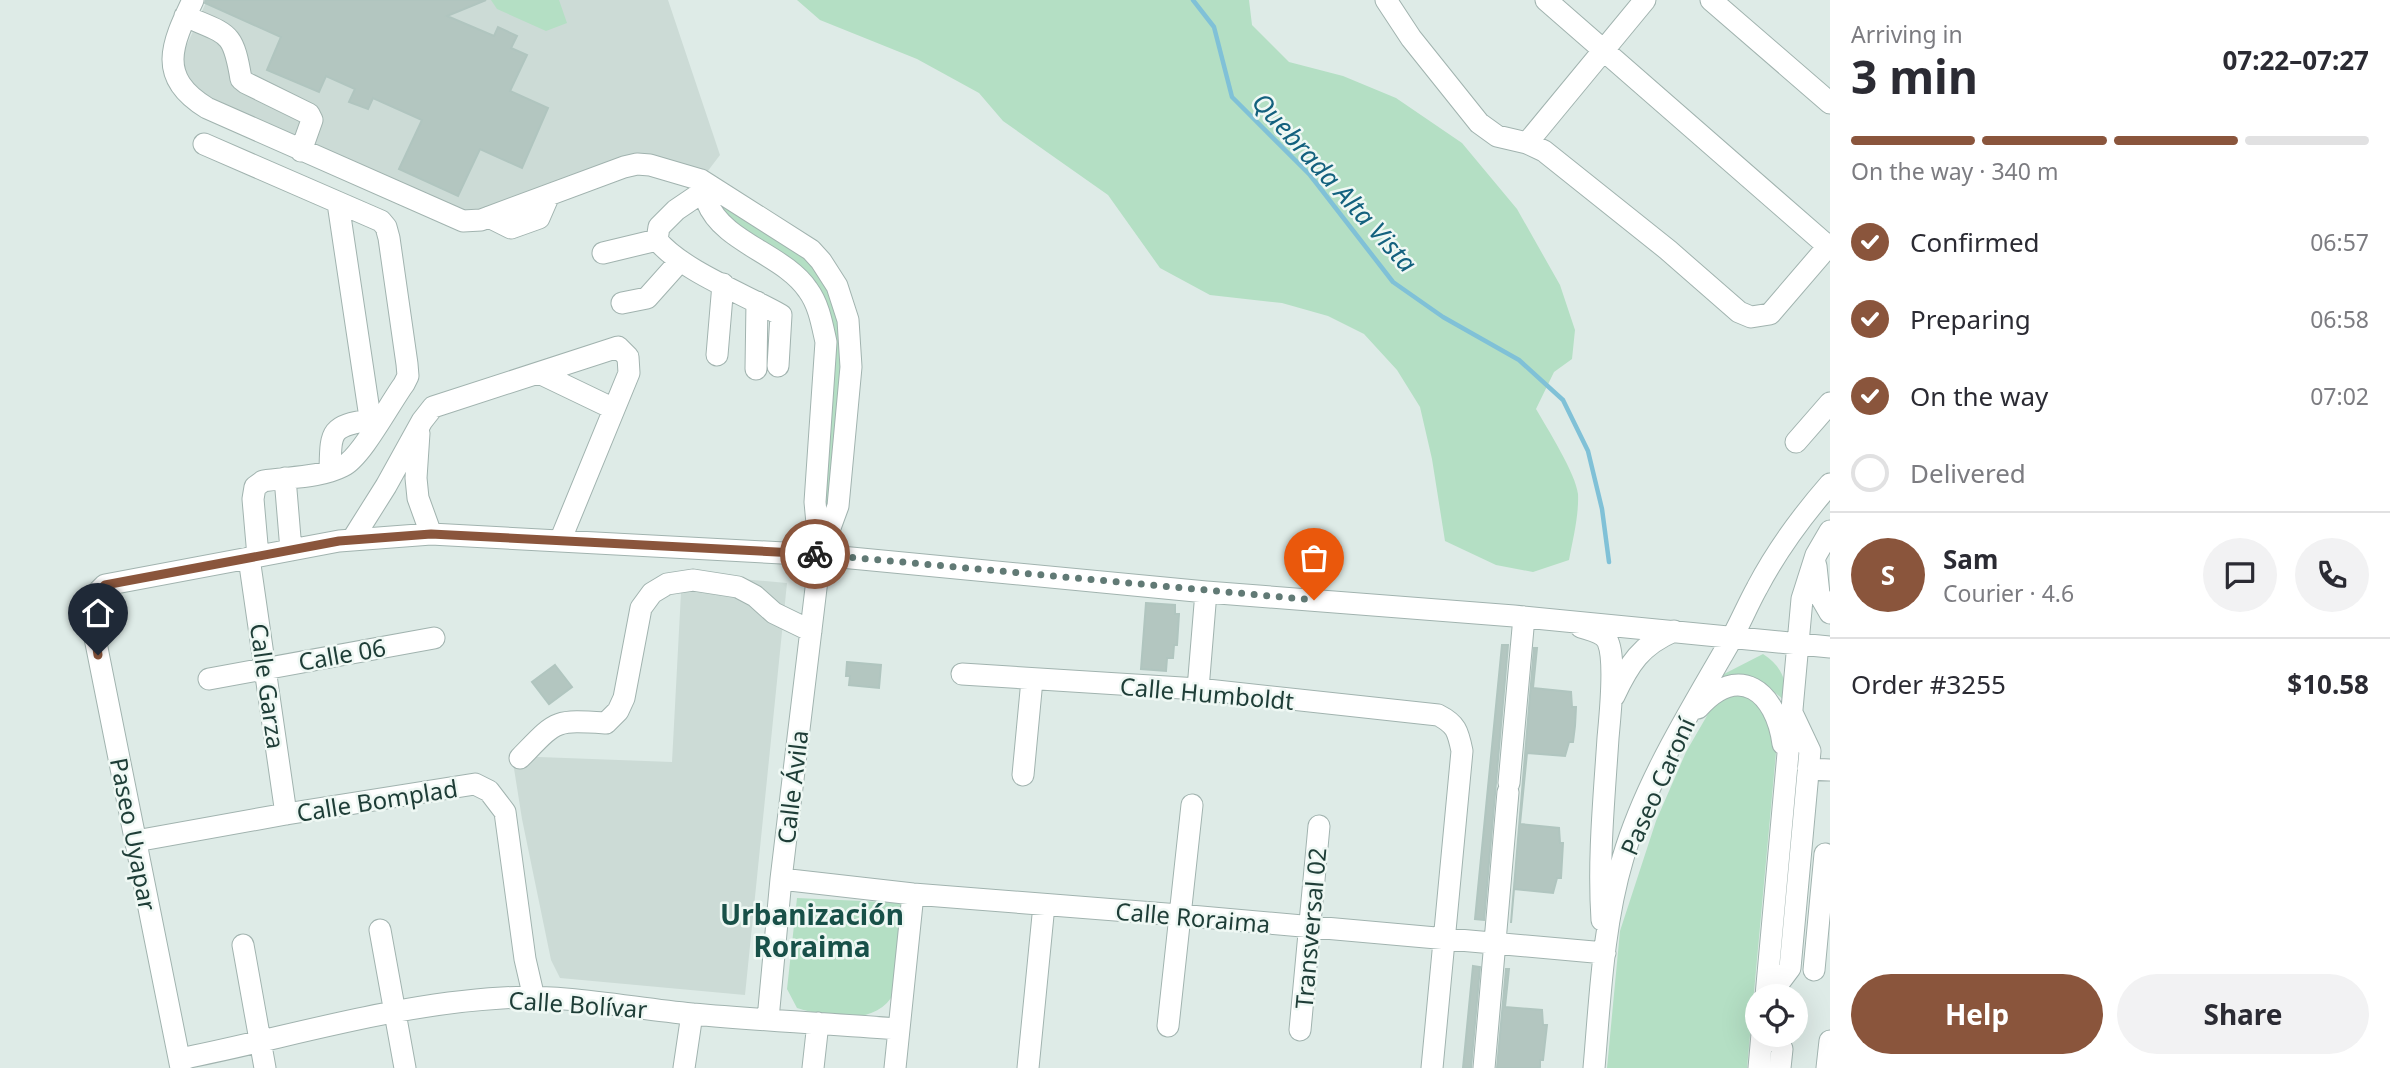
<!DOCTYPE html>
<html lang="en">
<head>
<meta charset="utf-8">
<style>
	:root { --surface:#fff; --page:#f2f2f3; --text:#2b2b33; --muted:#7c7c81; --line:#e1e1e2; --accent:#8a553c }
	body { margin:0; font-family:"Noto Sans",sans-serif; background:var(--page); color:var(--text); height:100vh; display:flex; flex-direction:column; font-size:26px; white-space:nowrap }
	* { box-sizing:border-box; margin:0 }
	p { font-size:23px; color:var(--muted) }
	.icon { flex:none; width:38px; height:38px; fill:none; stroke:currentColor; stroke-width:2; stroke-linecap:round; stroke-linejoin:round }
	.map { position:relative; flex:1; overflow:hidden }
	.details { display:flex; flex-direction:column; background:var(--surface); width:560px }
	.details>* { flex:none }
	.fabs { position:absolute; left:1745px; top:984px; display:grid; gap:14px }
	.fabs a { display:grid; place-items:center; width:63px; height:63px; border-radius:50%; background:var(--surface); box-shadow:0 7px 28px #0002; font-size:35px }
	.pin { position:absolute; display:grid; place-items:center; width:60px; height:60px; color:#fff; margin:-72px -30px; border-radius:50% 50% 50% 0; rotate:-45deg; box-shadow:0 0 7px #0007 }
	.pin .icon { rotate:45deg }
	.courier { position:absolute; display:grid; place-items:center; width:70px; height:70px; margin:-35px; border:5px solid #8a553c; border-radius:50%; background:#fff; color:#222; box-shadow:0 2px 9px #0007 }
	.headline em { font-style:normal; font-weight:700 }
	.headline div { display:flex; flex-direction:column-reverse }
	.headline { display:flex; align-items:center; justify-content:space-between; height:119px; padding:0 21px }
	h1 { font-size:46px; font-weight:700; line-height:52px }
	.bar { display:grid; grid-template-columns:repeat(4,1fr); gap:10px 7px; align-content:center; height:84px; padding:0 21px }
	.bar i { height:9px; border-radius:5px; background:var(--line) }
	.bar .selected { background:var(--accent) }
	.bar p { grid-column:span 4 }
	.line { display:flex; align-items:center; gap:18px; padding:0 21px; border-top:2px solid var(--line) }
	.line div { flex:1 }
	.round { display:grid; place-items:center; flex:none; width:74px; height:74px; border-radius:37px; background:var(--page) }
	ol { padding:0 21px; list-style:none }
	li { display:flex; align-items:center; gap:21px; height:77px }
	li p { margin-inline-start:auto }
	li .icon { padding:7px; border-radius:50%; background:var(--accent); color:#fff; stroke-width:4 }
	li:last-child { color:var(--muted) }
	li i { width:38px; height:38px; border:4px solid var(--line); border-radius:50% }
	.primary-button { display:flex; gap:14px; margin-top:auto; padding:14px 21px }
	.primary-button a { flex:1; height:80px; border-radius:42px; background:var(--accent); color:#fff; font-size:28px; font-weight:700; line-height:80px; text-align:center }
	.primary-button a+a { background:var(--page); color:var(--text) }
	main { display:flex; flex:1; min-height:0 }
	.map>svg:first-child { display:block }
	.built { fill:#ccdbd6 }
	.green { fill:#b4dfc4 }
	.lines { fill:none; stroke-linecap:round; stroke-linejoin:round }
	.stream { stroke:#80c1d7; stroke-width:4.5 }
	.building { fill:#b3c6c0; stroke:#b0c5bf; stroke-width:2 }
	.minor-casing { stroke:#a1b3af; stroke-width:23 }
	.minor { stroke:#fff; stroke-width:21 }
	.done { stroke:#617a75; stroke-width:7; stroke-dasharray:0 12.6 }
	.route { stroke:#8a553c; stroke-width:9 }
	.labels { text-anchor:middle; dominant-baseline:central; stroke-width:5; stroke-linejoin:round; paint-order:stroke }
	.street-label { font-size:24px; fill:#1e3d37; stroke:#eff8f4 }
	.water-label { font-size:26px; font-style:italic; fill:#13617e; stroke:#eff8f4 }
	.quarter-label { font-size:28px; font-weight:bold; fill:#185048; stroke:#eff8f4 }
</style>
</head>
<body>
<main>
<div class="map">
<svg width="1830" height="1068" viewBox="0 0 1830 1068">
	<rect width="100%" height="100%" fill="#deebe7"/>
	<path class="built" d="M207,0H668L720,155L701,180L650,165L481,220L200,103L182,65L185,49Z
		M682,574L787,583L745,995L560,978L551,960L522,819L512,756L672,762Z"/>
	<path class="green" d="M491,0H559L567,23L546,31L497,9Z
		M797,0H1249L1252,25L1289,62L1343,76L1396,98L1462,143L1517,209L1560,285L1575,330L1572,359L1554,372L1536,409C1547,428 1576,474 1578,494C1579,515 1573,539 1569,560L1533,572L1496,565L1445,541L1432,459L1420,407L1397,370L1364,334L1328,316L1282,303L1210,295L1160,268L1108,195L1003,121L979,93L917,59L820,20Z
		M731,198L821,261L851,367L820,555L817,306L706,201Z
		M1763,654C1781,665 1788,682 1786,702C1760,678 1754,682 1720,681L1724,674Z
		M1745,695L1755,697L1778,731L1747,1068H1607L1620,931L1656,821L1686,752L1712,707L1727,697Z
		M797,898L904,903L891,998C871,1026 827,1017 797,1008L787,989Z"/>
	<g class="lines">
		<path class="stream" d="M1193,0L1214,27L1232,97L1310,175L1393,282L1443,317L1519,360L1563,400L1588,451L1602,509L1609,562"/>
	</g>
	<path class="building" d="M206,0H486L447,16L494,36L498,27L517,36L511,48L527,55L510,91L548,108L522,168L480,149L458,196L399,169L422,120L373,98L368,109L349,102L355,89L326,76L319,92L267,70L281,37L205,3Z
		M1146,603L1175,605V614H1179L1177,645H1174L1173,658H1167L1166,671L1141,669Z
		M1502,645H1508L1484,920L1475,919Z
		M1534,648H1537L1533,688L1571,692L1572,707H1576L1575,726L1573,742H1569L1565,756L1527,753L1520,824L1559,828L1560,843H1563L1561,878H1557L1553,893L1514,889L1511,923Z
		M847,662L881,665L879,688L849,685L850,676H846Z
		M555,665L572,687L549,704L532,682Z
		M1473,966L1480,967L1471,1068H1463Z
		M1506,969H1509L1505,1007L1542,1010L1543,1025H1547L1543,1060H1540V1067L1537,1068H1497Z"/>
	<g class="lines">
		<defs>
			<path id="minor" d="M193,0C172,44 156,77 207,108L463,221L481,220L624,167L637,164L650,165L701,180L811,250L821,261L837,286L848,320L851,367L838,506L820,555
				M1386,0L1411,38L1479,123L1497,136L1527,143L1544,151L1668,250L1739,312L1751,317L1770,314L1830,244
				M1546,0L1830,248
				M1711,0L1830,103
				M185,16C228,35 233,30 241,79L246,83L309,114L312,120L301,151
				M1527,143L1645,0
				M204,144L381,221L386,227L389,238L407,364L408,376L404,384C390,403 361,458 343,466C320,478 288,477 263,481L255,487L253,499L258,556
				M701,180C703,187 704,195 707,202C723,243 784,254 808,290C819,305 822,324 826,342L815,502L820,555L781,879L768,1019
				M704,191L676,210L659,227L657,240C681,270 746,295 781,315L778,366
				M338,203L372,431
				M489,217L511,228L539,218L549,195
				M603,253L657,240
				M622,303L647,298L680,261
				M717,355L723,284
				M756,369L757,302
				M539,373L614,409
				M419,433L416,478L418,498L431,534
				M1796,442L1830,403
				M330,471C331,432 329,426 370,420
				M285,478L291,550
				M352,540L386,486L422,421L433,407L618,347L628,357L629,373L560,541
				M249,558L286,814
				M1816,566L1819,594L1830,613
				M1581,627C1590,630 1604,632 1608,642C1616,661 1610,716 1608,738C1604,800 1598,859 1602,920
				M962,674L1198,689L1438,715C1456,724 1458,731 1462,751L1432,1068
				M209,679L434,638
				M1198,689L1206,592
				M1614,696C1629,664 1641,645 1674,631
				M1698,708C1739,662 1776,691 1783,744
				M520,758C557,720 553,720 606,723L618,711L624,698L641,608L652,593L667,584L693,580L738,587L755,596L774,613L811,631
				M1808,769L1830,770
				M1023,775L1032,680
				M1509,783L1524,617
				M136,841L286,814L475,784L489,791L505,812L525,959L534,998
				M781,879L913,894L1179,915L1605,953
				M380,930L405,1068
				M243,945L265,1068
				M1814,970L1825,854
				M1766,996L1802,599L1816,555L1830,531
				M1769,996L1790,968L1810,751L1793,715
				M1168,1026L1192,805
				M1300,1030L1319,826
				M1774,1034L1782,1049L1780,1068
				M180,1059C286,1038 394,1004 502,998C566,994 629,1008 692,1014C761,1020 829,1024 898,1029
				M181,1068L93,628L90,600L105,585L339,541L431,534L820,555L1206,592L1514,616L1830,647
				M684,1068L692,1014
				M813,1068L818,1023
				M895,1068L913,894
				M1028,1068L1044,905
				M1484,1068L1508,792
				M1594,1068C1600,999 1603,925 1623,858C1645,783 1689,713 1728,645C1739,626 1747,606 1757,588C1777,550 1802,516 1830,484
				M1759,1068L1762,1034
				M1827,1068L1830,1041"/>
		</defs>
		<use href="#minor" class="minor-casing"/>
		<use href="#minor" class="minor"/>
	</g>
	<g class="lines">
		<path class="done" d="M815,554L1314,600"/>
		<path class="route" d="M98,655L90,600L105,585L339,541L431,534L815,554"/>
	</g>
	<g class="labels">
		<g class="street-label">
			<text transform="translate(342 654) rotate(-10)">Calle 06</text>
			<text transform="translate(268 686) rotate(82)">Calle Garza</text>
			<text transform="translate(1207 693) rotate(5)">Calle Humboldt</text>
			<text transform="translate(1657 786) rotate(-66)">Paseo Caroní</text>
			<text transform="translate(792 787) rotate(-83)">Calle Ávila</text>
			<text transform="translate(377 800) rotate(-9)">Calle Bomplad</text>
			<text transform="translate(134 834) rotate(79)">Paseo Uyapar</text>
			<text transform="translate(1193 917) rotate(5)">Calle Roraima</text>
			<text transform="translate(1310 928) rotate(-85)">Transversal 02</text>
			<text transform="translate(578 1004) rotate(4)">Calle Bolívar</text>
		</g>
		<g class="water-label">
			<text transform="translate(1335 182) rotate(48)">Quebrada Alta Vista</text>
		</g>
		<g class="quarter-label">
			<text x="812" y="914">Urbanización<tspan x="812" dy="32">Roraima</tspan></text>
		</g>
	</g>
</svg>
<div class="fabs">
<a><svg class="icon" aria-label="locate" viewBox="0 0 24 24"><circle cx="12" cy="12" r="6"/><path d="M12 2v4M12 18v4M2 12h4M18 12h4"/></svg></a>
</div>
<div class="pin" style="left:1314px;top:600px;background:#ea580c"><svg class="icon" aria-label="bag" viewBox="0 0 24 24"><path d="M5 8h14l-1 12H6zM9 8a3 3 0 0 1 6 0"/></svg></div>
<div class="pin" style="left:98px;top:655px;background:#1f2937"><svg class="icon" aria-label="home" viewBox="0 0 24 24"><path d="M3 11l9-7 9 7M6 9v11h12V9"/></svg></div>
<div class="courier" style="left:815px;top:554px"><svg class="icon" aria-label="bike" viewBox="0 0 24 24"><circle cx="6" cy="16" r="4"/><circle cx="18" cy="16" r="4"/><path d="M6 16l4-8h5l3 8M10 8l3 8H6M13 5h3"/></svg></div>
</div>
<section class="details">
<div class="headline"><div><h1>3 min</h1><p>Arriving in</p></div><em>07:22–07:27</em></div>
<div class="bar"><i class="selected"></i><i class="selected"></i><i class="selected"></i><i></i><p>On the way · 340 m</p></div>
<ol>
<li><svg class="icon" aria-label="check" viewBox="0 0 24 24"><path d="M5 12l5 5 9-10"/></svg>Confirmed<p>06:57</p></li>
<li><svg class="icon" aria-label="check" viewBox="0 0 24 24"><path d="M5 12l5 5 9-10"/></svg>Preparing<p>06:58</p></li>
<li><svg class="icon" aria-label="check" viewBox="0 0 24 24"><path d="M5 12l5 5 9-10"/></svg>On the way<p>07:02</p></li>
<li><i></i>Delivered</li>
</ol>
<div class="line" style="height:126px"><b class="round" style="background:var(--accent);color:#fff">S</b><div><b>Sam</b><p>Courier · 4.6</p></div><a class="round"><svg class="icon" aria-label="chat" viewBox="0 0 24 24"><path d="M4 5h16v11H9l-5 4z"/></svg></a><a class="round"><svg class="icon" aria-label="phone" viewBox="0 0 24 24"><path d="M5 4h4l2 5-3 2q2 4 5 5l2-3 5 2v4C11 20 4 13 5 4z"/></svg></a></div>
<div class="line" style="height:91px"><div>Order #3255</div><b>$10.58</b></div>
<div class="primary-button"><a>Help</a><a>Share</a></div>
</section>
</main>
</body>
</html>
